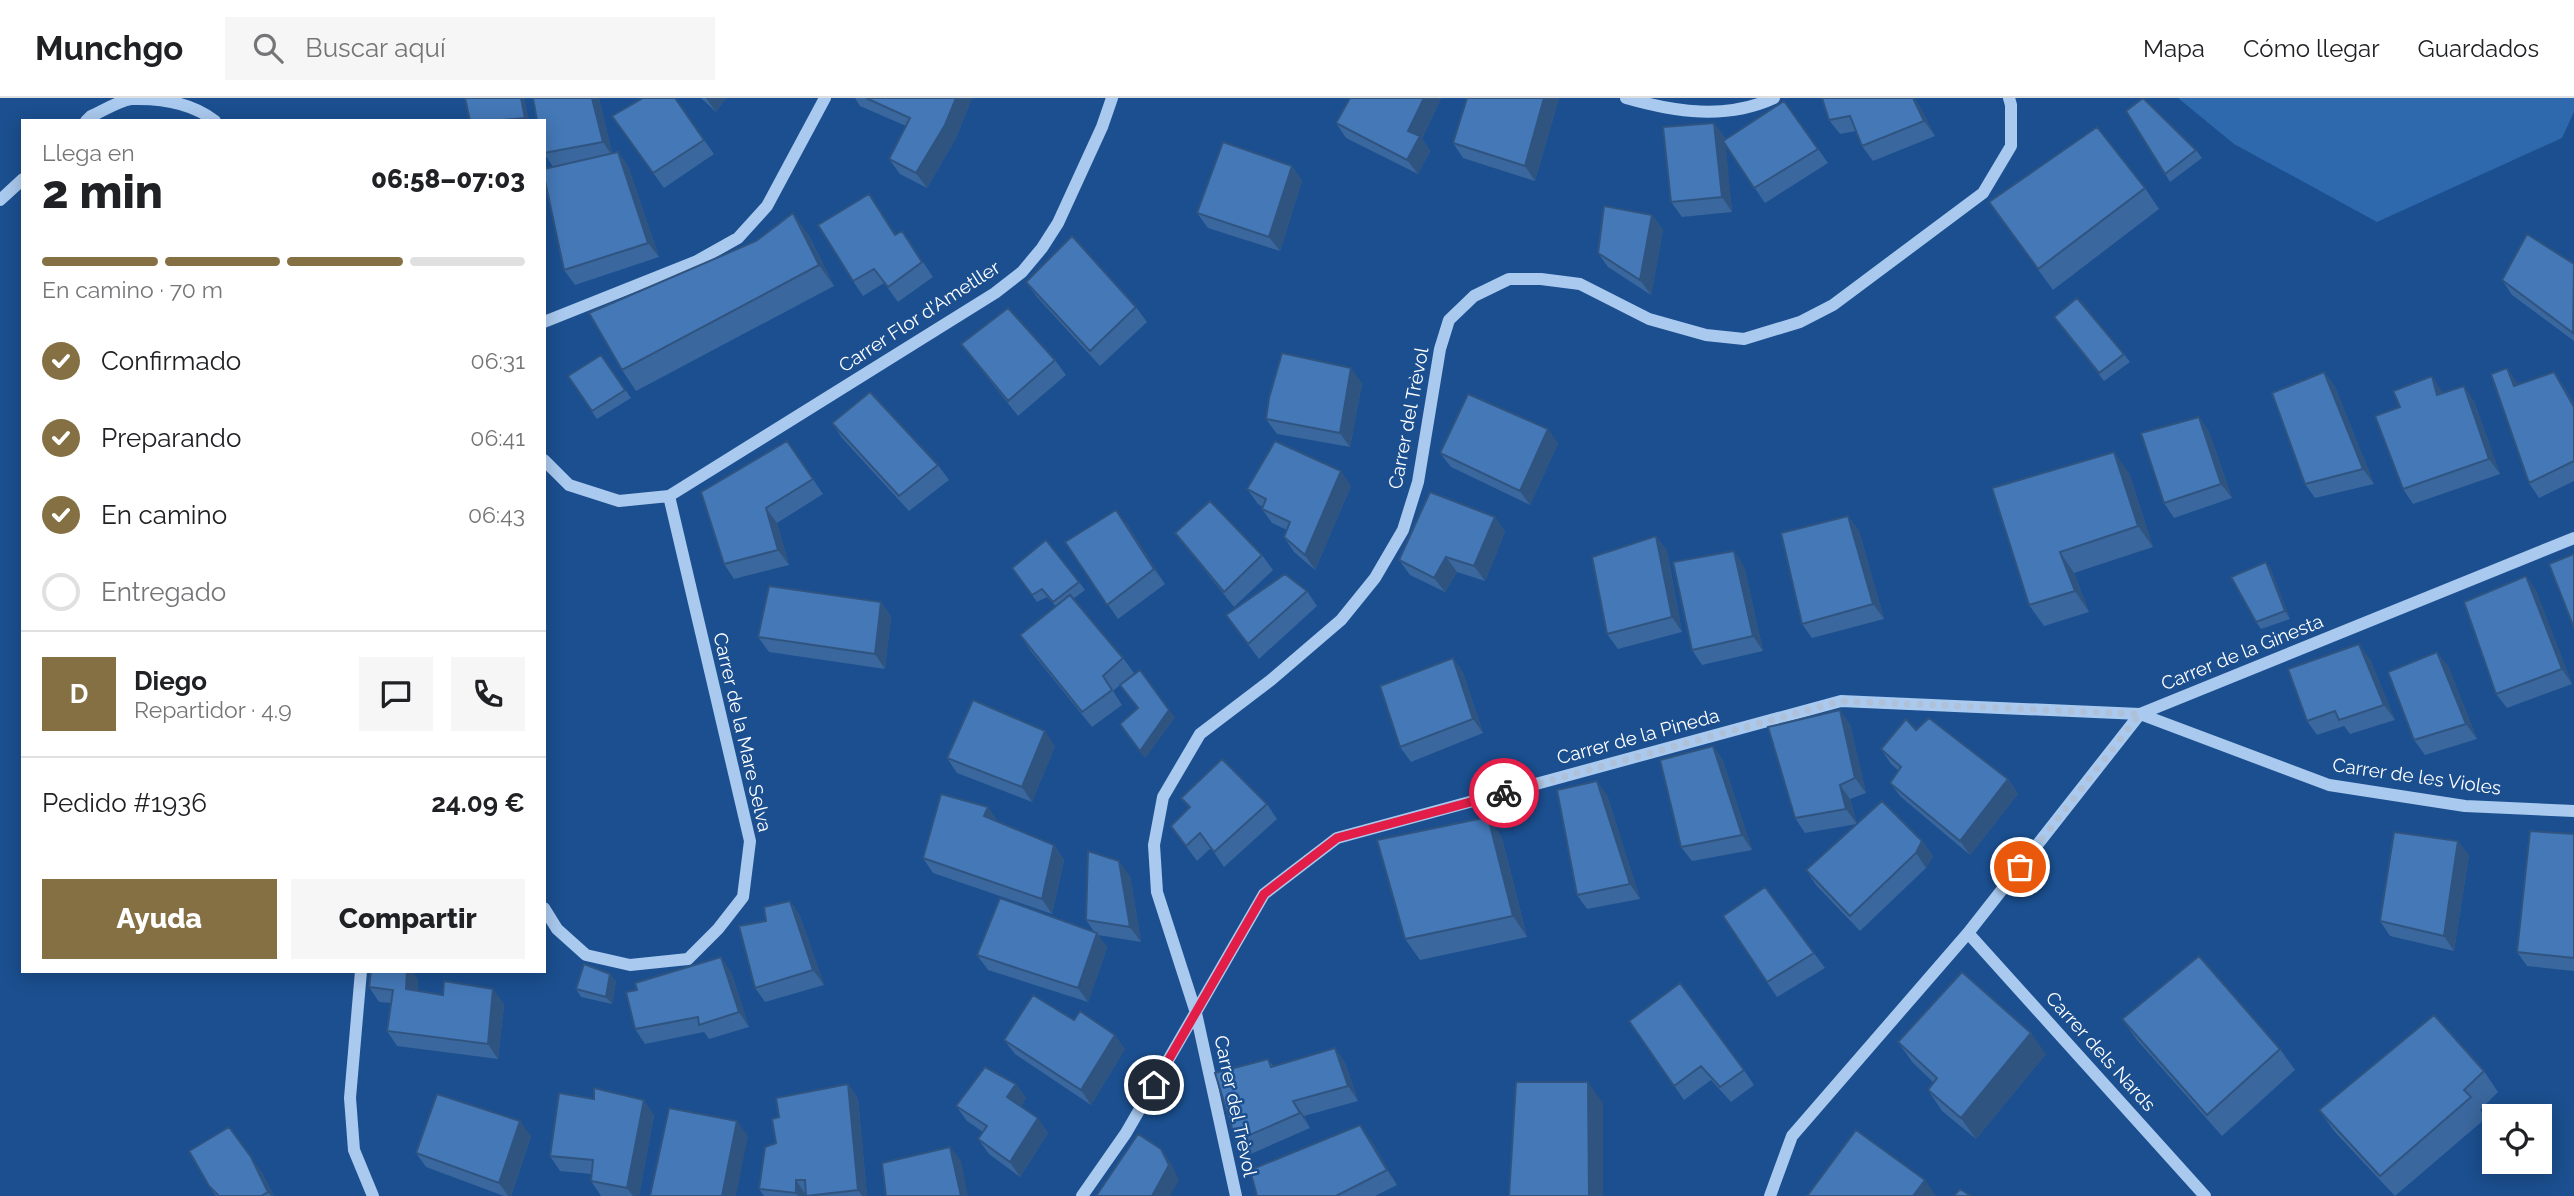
<!DOCTYPE html>
<html lang="es">
<head>
<meta charset="utf-8">
<style>
	:root { --surface:#fff; --page:#f6f6f6; --text:#202124; --muted:#757577; --line:#e0e0e0; --accent:#847042 }
	body { margin:0; font-family:Raleway,sans-serif; background:var(--page); color:var(--text); height:100vh; display:flex; flex-direction:column; font-size:26px; white-space:nowrap }
	* { box-sizing:border-box; margin:0 }
	p { font-size:23px; color:var(--muted) }
	.icon { flex:none; width:38px; height:38px; fill:none; stroke:currentColor; stroke-width:2; stroke-linecap:round; stroke-linejoin:round }
	.map { position:relative; flex:1; overflow:hidden }
	.side { position:absolute; left:21px; top:21px; width:525px; height:854px; display:flex; flex-direction:column; background:var(--surface); border-radius:0px; box-shadow:0 4px 18px #0003 }
	.side>* { flex:none }
	.buttons { position:absolute; left:2482px; top:1006px; display:grid; gap:14px }
	.buttons a { display:grid; place-items:center; width:70px; height:70px; border-radius:0px; background:var(--surface); box-shadow:0 4px 18px #0003; font-size:35px }
	.pin { position:absolute; display:grid; place-items:center; width:60px; height:60px; color:#fff; margin:-30px; border:4px solid #fff; border-radius:50%; box-shadow:0 2px 7px #0007 }
	.courier { position:absolute; display:grid; place-items:center; width:70px; height:70px; margin:-35px; border:5px solid #e11d48; border-radius:50%; background:#fff; color:#222; box-shadow:0 2px 9px #0007 }
	.head em { font-style:normal; font-weight:800 }
	.head div { display:flex; flex-direction:column-reverse }
	.head { display:flex; align-items:center; justify-content:space-between; height:119px; padding:0 21px }
	h1 { font-size:46px; font-weight:800; line-height:52px }
	.bar { display:grid; grid-template-columns:repeat(4,1fr); gap:10px 7px; align-content:center; height:84px; padding:0 21px }
	.bar i { height:9px; border-radius:5px; background:var(--line) }
	.bar .active { background:var(--accent) }
	.bar p { grid-column:span 4 }
	.line { display:flex; align-items:center; gap:18px; padding:0 21px; border-top:2px solid var(--line) }
	.line div { flex:1 }
	.round { display:grid; place-items:center; flex:none; width:74px; height:74px; border-radius:0px; background:var(--page) }
	ol { padding:0 21px; list-style:none }
	li { display:flex; align-items:center; gap:21px; height:77px }
	li p { margin-inline-start:auto }
	li .icon { padding:7px; border-radius:50%; background:var(--accent); color:#fff; stroke-width:4 }
	li:last-child { color:var(--muted) }
	li i { width:38px; height:38px; border:4px solid var(--line); border-radius:50% }
	.primary-button { display:flex; gap:14px; margin-top:auto; padding:14px 21px }
	.primary-button a { flex:1; height:80px; border-radius:0px; background:var(--accent); color:#fff; font-size:28px; font-weight:800; line-height:80px; text-align:center }
	.primary-button a+a { background:var(--page); color:var(--text) }
	header { display:flex; align-items:center; gap:42px; box-sizing:border-box; height:98px; padding:0 35px; background:var(--surface); border-bottom:2px solid var(--line) }
	header strong { font-size:33px }
	nav { display:flex; gap:38px; margin-inline-start:auto; font-size:24px }
	.search { width:490px; height:63px; background:var(--page); display:flex; align-items:center; gap:18px; box-sizing:border-box; padding:0 24px; border-radius:0px; color:var(--muted); font-size:26px }
	.map>svg:first-child { display:block }
	.green { fill:#2e69ad }
	.lines { fill:none; stroke-linecap:round; stroke-linejoin:round }
	.minor { stroke:#a9c9ee; stroke-width:12 }
	.wall { fill:#3a679d }
	.shaded-wall { fill:#305480 }
	.building { fill:#4478b7; stroke:#305480; stroke-width:2 }
	.done { stroke:#afc1d8; stroke-width:7; stroke-dasharray:0 12.6 }
	.route { stroke:#e11d48; stroke-width:9 }
	.labels { text-anchor:middle; dominant-baseline:central; stroke-width:5; stroke-linejoin:round; paint-order:stroke }
	.street-label { font-size:19px; fill:#fff; stroke:#1b4f8f }
</style>
</head>
<body>
<header>
<strong>Munchgo</strong>
<div class="search"><svg class="icon" aria-label="search" viewBox="0 0 24 24"><circle cx="10" cy="10" r="6"/><path d="M15 15l6 6"/></svg>Buscar aquí</div>
<nav><a>Mapa</a><a>Cómo llegar</a><a>Guardados</a></nav>
</header>
<div class="map">
<svg width="2574" height="1098" viewBox="0 0 2574 1098">
	<rect width="100%" height="100%" fill="#1b4f8f"/>
	<path class="green" d="M2178,0H2574V14L2562,40L2377,124L2234,46Z"/>
	<g class="lines">
		<path class="minor" d="M1626,0C1675,14 1726,22 1774,0
			M86,23L91,18C103,13 118,3 131,1C161,0 192,5 215,23
			M0,102L23,81
			M544,224L697,163L738,140L767,108L825,0
			M544,362L569,387L619,403L669,398L995,195L1022,174L1042,150L1058,125L1102,29L1112,0
			M544,810L557,831L586,857L630,867L688,861L718,831L743,799L750,743L669,398
			M1968,835L2205,1098
			M361,873L350,1000L354,1052L373,1098
			M1082,1098L1126,1035L1264,796L1337,740L1841,603L2140,616L2329,687L2465,708L2574,713
			M1236,1098L1196,915L1157,794L1154,747L1163,699L1200,636L1271,582L1341,522L1375,480L1403,432L1418,384L1440,251L1449,222L1474,198L1509,181H1541L1580,186L1649,221L1706,237L1744,241L1800,224L1833,207L1983,95L2011,48V7L2009,0
			M1770,1098L1792,1038L1968,835L2140,616L2574,440"/>
	</g>
	<path class="wall" d="M465,0H524L529,23H470Z
		M599,0L612,55L618,54L628,68L659,159L575,187L564,172L553,69L544,55Z
		M675,0L714,56L664,90L612,18Z
		M701,0H726L716,14Z
		M855,0H972L955,42L927,90L900,76L889,61L906,28L860,8Z
		M1350,0H1441L1422,41L1430,53L1418,76L1346,40L1336,25Z
		M1559,0L1535,83L1463,60L1453,45Z
		M1822,0H1914L1920,9L1935,38L1873,63L1862,48L1856,33L1840,36L1829,22Z
		M1784,3L1828,65L1765,105L1725,47L1732,114L1682,119L1671,104L1714,25L1725,40V42Z
		M2196,52L2202,60L2170,84L2165,76Z
		M1292,68L1302,83L1280,153L1208,130L1197,115Z
		M2145,90L2159,111L2053,192L1989,104Z
		M879,111L896,137L902,133L933,179L898,204L884,185L863,198L853,183Z
		M1652,117L1663,132L1651,197L1608,169L1598,155Z
		M808,136L834,188L636,293L622,272Z
		M2574,166V243L2512,197L2502,182Z
		M1026,184L1136,209L1147,224L1100,268L1037,199Z
		M2054,219L2124,256L2130,264L2104,283Z
		M961,246L1055,262L1066,277L1018,318L972,260Z
		M601,257L631,300L597,321L568,278Z
		M2507,270L2518,287L2564,289L2574,306V383L2539,400L2529,385Z
		M2324,274L2335,289L2374,386L2315,400L2305,386Z
		M1362,285L1350,349L1277,336L1266,321Z
		M2442,293L2443,295L2474,303L2500,376L2413,406L2403,391L2400,309Z
		M2199,319L2209,334L2232,400L2174,420L2164,405Z
		M832,325L938,367L949,382L909,413L842,340Z
		M787,343L823,396L777,425L789,467L734,481L724,466Z
		M1558,345L1530,407L1451,369L1440,355Z
		M2129,375L2153,449L2074,475L2089,514L2044,528L2029,507L1992,390Z
		M1351,388L1315,472L1294,454L1284,439L1287,432L1272,425L1262,411L1263,409L1258,406L1247,391Z
		M1848,418L1859,433L1884,521L1812,540L1802,526Z
		M1495,419L1505,434L1485,483L1457,474L1445,494L1410,477L1399,462Z
		M1127,426L1165,486L1118,521L1065,444Z
		M1175,435L1262,457L1273,472L1234,509L1186,449Z
		M1656,438L1667,453L1682,534L1618,551L1607,536Z
		M2266,464L2271,472L2290,521L2261,531L2256,524Z
		M1744,468L1763,553L1702,567L1692,552Z
		M1012,470L1079,484L1085,492L1073,501L1123,560L1134,575L1123,584L1175,619L1145,660L1120,626L1138,610L1120,587L1113,593L1122,607L1092,629L1030,552L1020,537L1056,508L1047,499L1037,504Z
		M2526,478L2536,493L2572,586L2507,610L2496,596Z
		M1307,493L1317,508L1259,561L1226,517Z
		M881,504L891,519L885,571L769,554L758,539Z
		M1453,560L1463,575L1483,635L1411,664L1400,649Z
		M2370,561L2395,622L2350,636L2344,628L2317,637L2307,623Z
		M2448,568L2477,641L2425,657L2414,642Z
		M1850,626L1866,695L1850,701L1857,726L1805,735L1795,720Z
		M1916,632L2008,681L2018,696L1970,757L1901,699L1890,685L1899,673L1891,666L1881,651Z
		M1055,648L1032,704L957,675L947,660Z
		M1713,648L1723,663L1752,752L1692,763L1681,749Z
		M1607,697L1640,801L1587,811L1577,797Z
		M1181,700L1267,706L1277,721L1224,769L1211,750L1197,763L1171,728L1189,710Z
		M1488,719L1502,740L1527,839L1420,862L1405,841Z
		M998,723L1054,747L1064,762L1052,816L933,775L923,760Z
		M2574,736V873L2527,868L2517,854Z
		M1922,743L1933,758L1926,770L1860,833L1816,787L1806,772Z
		M2469,757L2454,853L2390,838L2380,823Z
		M1130,778L1141,844L1098,837L1107,850L1088,904L988,872L977,857L1095,835L1086,822Z
		M790,803L800,818L824,887L765,904L755,890L766,823Z
		M1814,855L1825,870L1777,899L1767,884Z
		M371,873H412L418,882L417,893L504,906L498,961L397,948L387,933L391,905L379,904L369,889Z
		M731,874L749,929L709,941L704,934L645,946L635,931L637,892Z
		M616,883L612,906L581,899L576,891Z
		M2122,921L2280,951L2295,972L2222,1038L2137,942Z
		M1074,922L1125,951L1091,1007L1015,956L1004,942Z
		M1629,923L1744,972L1754,987L1731,1004L1711,982L1684,1002Z
		M1898,944L2046,956L1976,1041L1942,1013L1928,992L1933,984L1913,965Z
		M1335,950L1345,965L1358,1003L1304,1018L1310,1030L1246,1058L1236,1043L1268,961L1273,968Z
		M2484,973L2498,994L2480,1012L2486,1020L2395,1098L2334,1033L2319,1012Z
		M848,986L858,1001L867,1098H764L759,1091L776,1045Z
		M1016,986L1026,1000L1021,1008L1048,1035L1020,1079L989,1056L978,1041L983,1034L967,1023L956,1008Z
		M654,1017L639,1098H601L591,1083V1076L560,1073L550,1058Z
		M531,1038L511,1098H504L426,1069L416,1055Z
		M1371,1042L1397,1087L1375,1098H1257Z
		M261,1073L274,1098H216L209,1088Z"/>
	<path class="shaded-wall" d="M521,0H524L529,23H527L525,20Z
		M592,0H599L613,59L603,44Z
		M706,0H726L716,14Z
		M956,0H972L955,42L927,90L916,75Z
		M1424,0H1441L1422,41L1430,53L1418,76L1407,62L1408,33Z
		M1544,0H1559L1535,83L1525,68Z
		M1913,0H1914L1920,9L1935,38L1924,23Z
		M1714,25L1725,40L1732,114L1722,99Z
		M618,54L628,68L659,159L648,145Z
		M1292,68L1302,83L1280,153L1269,139Z
		M793,115L808,136L834,188L819,167Z
		M1652,117L1663,132L1651,197L1640,182Z
		M1351,270L1362,285L1350,349L1340,335Z
		M2507,270L2517,284L2525,303L2514,288Z
		M2324,274L2335,289L2374,386L2363,371Z
		M2554,274L2574,306V309Z
		M2432,278L2442,293L2447,312L2437,297Z
		M2464,288L2474,303L2500,376L2489,361Z
		M2199,319L2209,334L2232,400L2221,386Z
		M1548,331L1558,345L1530,407L1520,393Z
		M2114,354L2129,375L2153,449L2138,428Z
		M1341,373L1351,388L1315,472L1305,457Z
		M766,410L777,425L789,467L778,452Z
		M1116,412L1127,426L1165,486L1154,471Z
		M1848,418L1859,433L1884,521L1873,506Z
		M1495,419L1505,434L1485,483L1474,468Z
		M1656,438L1667,453L1682,534L1672,519Z
		M1734,453L1744,468L1763,553L1753,538Z
		M2060,454L2074,475L2089,514L2075,493Z
		M1446,459L1457,474L1445,494L1434,480Z
		M2266,464L2271,472L2290,521L2285,513Z
		M2526,478L2536,493L2572,586L2562,571Z
		M881,504L891,519L885,571L875,556Z
		M2359,546L2370,561L2395,622L2384,607Z
		M2437,554L2448,568L2477,641L2466,626Z
		M1453,560L1463,575L1483,635L1473,621Z
		M1169,612L1175,619L1145,660L1140,653Z
		M1840,612L1850,626L1866,695L1855,680Z
		M1045,633L1055,648L1032,704L1022,689Z
		M1713,648L1723,663L1752,752L1742,737Z
		M2008,681L2018,696L1970,757L1960,743Z
		M1597,683L1607,697L1640,801L1630,786Z
		M1840,687L1850,701L1857,726L1846,711Z
		M988,709L998,723L994,733L984,718Z
		M1488,719L1502,740L1527,839L1513,818Z
		M1922,743L1933,758L1926,770L1916,755Z
		M2458,743L2469,757L2454,853L2444,838Z
		M1054,747L1064,762L1052,816L1042,801Z
		M1119,763L1130,778L1141,844L1130,829Z
		M790,803L800,818L824,887L813,872Z
		M1097,835L1107,850L1088,904L1078,890Z
		M721,859L731,874L749,929L739,914Z
		M407,873H412L418,882L417,906L406,891Z
		M610,876L616,883L612,906L606,899Z
		M493,891L504,906L498,961L488,946Z
		M2031,935L2046,956L1976,1041L1961,1020Z
		M1115,937L1125,951L1091,1007L1081,992Z
		M1335,950L1345,965L1358,1003L1348,988Z
		M1588,984L1603,1005V1098H1589Z
		M848,986L858,1001L867,1098H862L858,1092Z
		M1016,986L1026,1000L1018,1014L1007,999Z
		M644,1002L654,1017L639,1098H633L627,1090Z
		M1293,1003L1304,1018L1310,1030L1300,1015Z
		M1038,1020L1048,1035L1020,1079L1010,1064Z
		M520,1023L531,1038L511,1098H508L499,1085Z
		M737,1023L748,1038L736,1098H722Z
		M1360,1027L1371,1042L1397,1087L1387,1072Z
		M950,1049L961,1063L968,1098H961Z
		M1161,1051L1171,1065L1179,1082L1170,1098H1152Z
		M251,1059L261,1073L274,1098H271L268,1094Z
		M796,1082L806,1097V1098H798L796,1095Z
		M1925,1082L1936,1098H1913Z"/>
	<path class="building" d="M465,0H521L525,20L492,23H470Z
		M533,0H592L603,44L544,55V23H537Z
		M643,0H675L704,42L653,75L612,18Z
		M866,0H956L945,27L916,75L889,61L910,20Z
		M1350,0H1424L1408,33L1420,38L1407,62L1336,25Z
		M1467,0H1544L1525,68L1453,45Z
		M1822,0H1913L1924,23L1862,48L1850,18L1829,22Z
		M2143,0L2196,52L2165,76L2126,13Z
		M1784,3L1818,51L1754,90L1723,43Z
		M1714,25L1722,99L1671,104L1663,29Z
		M2097,29L2145,90L2038,171L1989,104Z
		M1223,44L1292,68L1269,139L1197,115Z
		M618,54L648,145L564,172L544,78V71Z
		M869,96L895,137L902,133L922,164L888,189L874,171L853,183L818,127Z
		M1604,108L1652,117L1640,182L1598,155Z
		M793,115L819,167L622,272L589,215L756,143Z
		M2527,136L2574,166L2573,235L2502,182Z
		M1072,138L1136,209L1090,253L1026,184Z
		M2077,200L2124,256L2099,275L2054,219Z
		M1008,210L1055,262L1008,303L961,246Z
		M1282,255L1351,270L1340,335L1266,321L1269,300Z
		M601,257L625,292L592,313L568,278Z
		M2507,270L2514,288L2554,274L2574,309V363L2529,385L2491,276Z
		M2324,274L2363,371L2305,386L2272,295Z
		M2432,278L2437,297L2464,288L2489,361L2403,391L2375,318L2400,309L2393,293Z
		M870,294L938,367L899,398L832,325Z
		M1468,296L1548,331L1520,393L1440,355Z
		M2199,319L2221,386L2164,405L2141,335Z
		M787,343L813,381L766,410L778,452L724,466L701,394Z
		M1275,343L1341,373L1305,457L1284,439L1290,424L1262,411L1266,401L1247,391Z
		M2114,354L2138,428L2060,454L2075,493L2029,507L1992,390Z
		M1430,394L1495,419L1474,468L1446,459L1434,480L1399,462Z
		M1210,403L1262,457L1224,494L1175,435Z
		M1116,412L1154,471L1107,507L1065,444Z
		M1848,418L1873,506L1802,526L1781,435Z
		M1656,438L1672,519L1607,536L1592,459Z
		M1046,442L1079,484L1053,504L1042,491L1032,497L1012,470Z
		M1734,453L1753,538L1692,552L1673,464Z
		M2574,456V530L2549,466Z
		M2266,464L2285,513L2256,524L2231,479Z
		M1285,476L1307,493L1248,546L1226,517Z
		M2526,478L2562,571L2496,596L2464,504Z
		M769,488L881,504L875,556L758,539Z
		M1070,497L1123,560L1103,578L1112,592L1082,614L1020,537Z
		M2359,546L2384,607L2339,622L2335,613L2307,623L2288,571Z
		M2437,554L2466,626L2414,642L2388,574Z
		M1453,560L1473,621L1400,649L1380,588Z
		M1140,572L1169,612L1140,653L1120,626L1138,610L1120,587Z
		M973,602L1045,633L1022,689L947,660Z
		M1840,612L1855,680L1840,687L1846,711L1795,720L1768,629Z
		M1929,620L2008,681L1960,743L1890,685L1901,669L1881,651L1906,621L1916,632Z
		M1713,648L1742,737L1681,749L1660,662Z
		M1222,661L1267,706L1214,754L1200,735L1186,748L1171,728L1190,709L1181,700Z
		M1597,683L1630,786L1577,797L1557,692Z
		M941,696L988,709L984,718L1054,747L1042,801L923,760Z
		M1882,703L1922,743L1916,755L1850,818L1806,772Z
		M1488,719L1513,818L1405,841L1377,742Z
		M2530,733L2574,736V860L2517,854Z
		M2394,734L2458,743L2444,838L2380,823Z
		M1088,753L1119,763L1130,829L1086,822Z
		M1765,789L1814,855L1767,884L1723,818Z
		M1000,800L1097,835L1078,890L977,857Z
		M790,803L813,872L755,890L739,828L766,823L764,809Z
		M2199,858L2280,951L2207,1017L2122,921Z
		M721,859L739,914L699,927L698,919L635,931L626,894L637,892L635,885Z
		M584,866L610,876L606,899L576,891Z
		M371,873H407L406,891L443,897L444,883L493,891L488,946L387,933L393,892L369,889Z
		M1962,874L2031,935L1961,1020L1928,992L1937,980L1898,944Z
		M1680,885L1744,972L1720,989L1701,968L1674,988L1629,923Z
		M1033,897L1074,922L1080,913L1115,937L1081,992L1004,942Z
		M2434,917L2484,973L2464,992L2471,999L2380,1078L2319,1012Z
		M1335,950L1348,988L1293,1003L1300,1015L1236,1043L1215,975L1268,961L1271,969Z
		M985,969L1016,986L1007,999L1038,1020L1010,1064L978,1041L987,1028L956,1008Z
		M1516,984H1588L1589,1098H1509Z
		M848,986L858,1092L806,1098L805,1082H796V1095L759,1091L765,1049L776,1045L772,1021L779,1019L776,1000Z
		M594,990L644,1002L627,1090L591,1083L593,1062L550,1058L559,995L594,1001Z
		M437,996L520,1023L499,1085L416,1055Z
		M669,1010L737,1023L722,1098H650Z
		M1360,1027L1387,1072L1336,1098H1257L1250,1072Z
		M229,1029L251,1059L268,1094L261,1098H219L209,1088L189,1053Z
		M1856,1032L1925,1082L1913,1098H1807Z
		M1138,1036L1161,1051L1169,1067L1152,1098H1096Z
		M950,1049L961,1098H886L882,1065Z
		M1960,1091L1971,1098H1954Z"/>
	<g class="lines">
		<path class="done" d="M1504,695L1841,603L2140,616L2020,769"/>
		<path class="route" d="M1154,987L1264,796L1337,740L1504,695"/>
	</g>
	<g class="labels">
		<g class="street-label">
			<text transform="translate(919 218) rotate(-33)">Carrer Flor d'Ametller</text>
			<text transform="translate(1408 320) rotate(-79)">Carrer del Trèvol</text>
			<text transform="translate(2242 554) rotate(-22)">Carrer de la Ginesta</text>
			<text transform="translate(743 634) rotate(77)">Carrer de la Mare Selva</text>
			<text transform="translate(1638 638) rotate(-15)">Carrer de la Pineda</text>
			<text transform="translate(2417 678) rotate(8)">Carrer de les Violes</text>
			<text transform="translate(2101 953) rotate(48)">Carrer dels Nards</text>
			<text transform="translate(1236 1008) rotate(78)">Carrer del Trèvol</text>
		</g>
	</g>
</svg>
<div class="buttons">
<a><svg class="icon" aria-label="locate" viewBox="0 0 24 24"><circle cx="12" cy="12" r="6"/><path d="M12 2v4M12 18v4M2 12h4M18 12h4"/></svg></a>
</div>
<div class="pin" style="left:2020px;top:769px;background:#ea580c"><svg class="icon" aria-label="bag" viewBox="0 0 24 24"><path d="M5 8h14l-1 12H6zM9 8a3 3 0 0 1 6 0"/></svg></div>
<div class="pin" style="left:1154px;top:987px;background:#1f2937"><svg class="icon" aria-label="home" viewBox="0 0 24 24"><path d="M3 11l9-7 9 7M6 9v11h12V9"/></svg></div>
<div class="courier" style="left:1504px;top:695px"><svg class="icon" aria-label="bike" viewBox="0 0 24 24"><circle cx="6" cy="16" r="4"/><circle cx="18" cy="16" r="4"/><path d="M6 16l4-8h5l3 8M10 8l3 8H6M13 5h3"/></svg></div>
<section class="side">
<div class="head"><div><h1>2 min</h1><p>Llega en</p></div><em>06:58–07:03</em></div>
<div class="bar"><i class="active"></i><i class="active"></i><i class="active"></i><i></i><p>En camino · 70 m</p></div>
<ol>
<li><svg class="icon" aria-label="check" viewBox="0 0 24 24"><path d="M5 12l5 5 9-10"/></svg>Confirmado<p>06:31</p></li>
<li><svg class="icon" aria-label="check" viewBox="0 0 24 24"><path d="M5 12l5 5 9-10"/></svg>Preparando<p>06:41</p></li>
<li><svg class="icon" aria-label="check" viewBox="0 0 24 24"><path d="M5 12l5 5 9-10"/></svg>En camino<p>06:43</p></li>
<li><i></i>Entregado</li>
</ol>
<div class="line" style="height:126px"><b class="round" style="background:var(--accent);color:#fff">D</b><div><b>Diego</b><p>Repartidor · 4.9</p></div><a class="round"><svg class="icon" aria-label="chat" viewBox="0 0 24 24"><path d="M4 5h16v11H9l-5 4z"/></svg></a><a class="round"><svg class="icon" aria-label="phone" viewBox="0 0 24 24"><path d="M5 4h4l2 5-3 2q2 4 5 5l2-3 5 2v4C11 20 4 13 5 4z"/></svg></a></div>
<div class="line" style="height:91px"><div>Pedido #1936</div><b>24.09 €</b></div>
<div class="primary-button"><a>Ayuda</a><a>Compartir</a></div>
</section>
</div>
</body>
</html>
